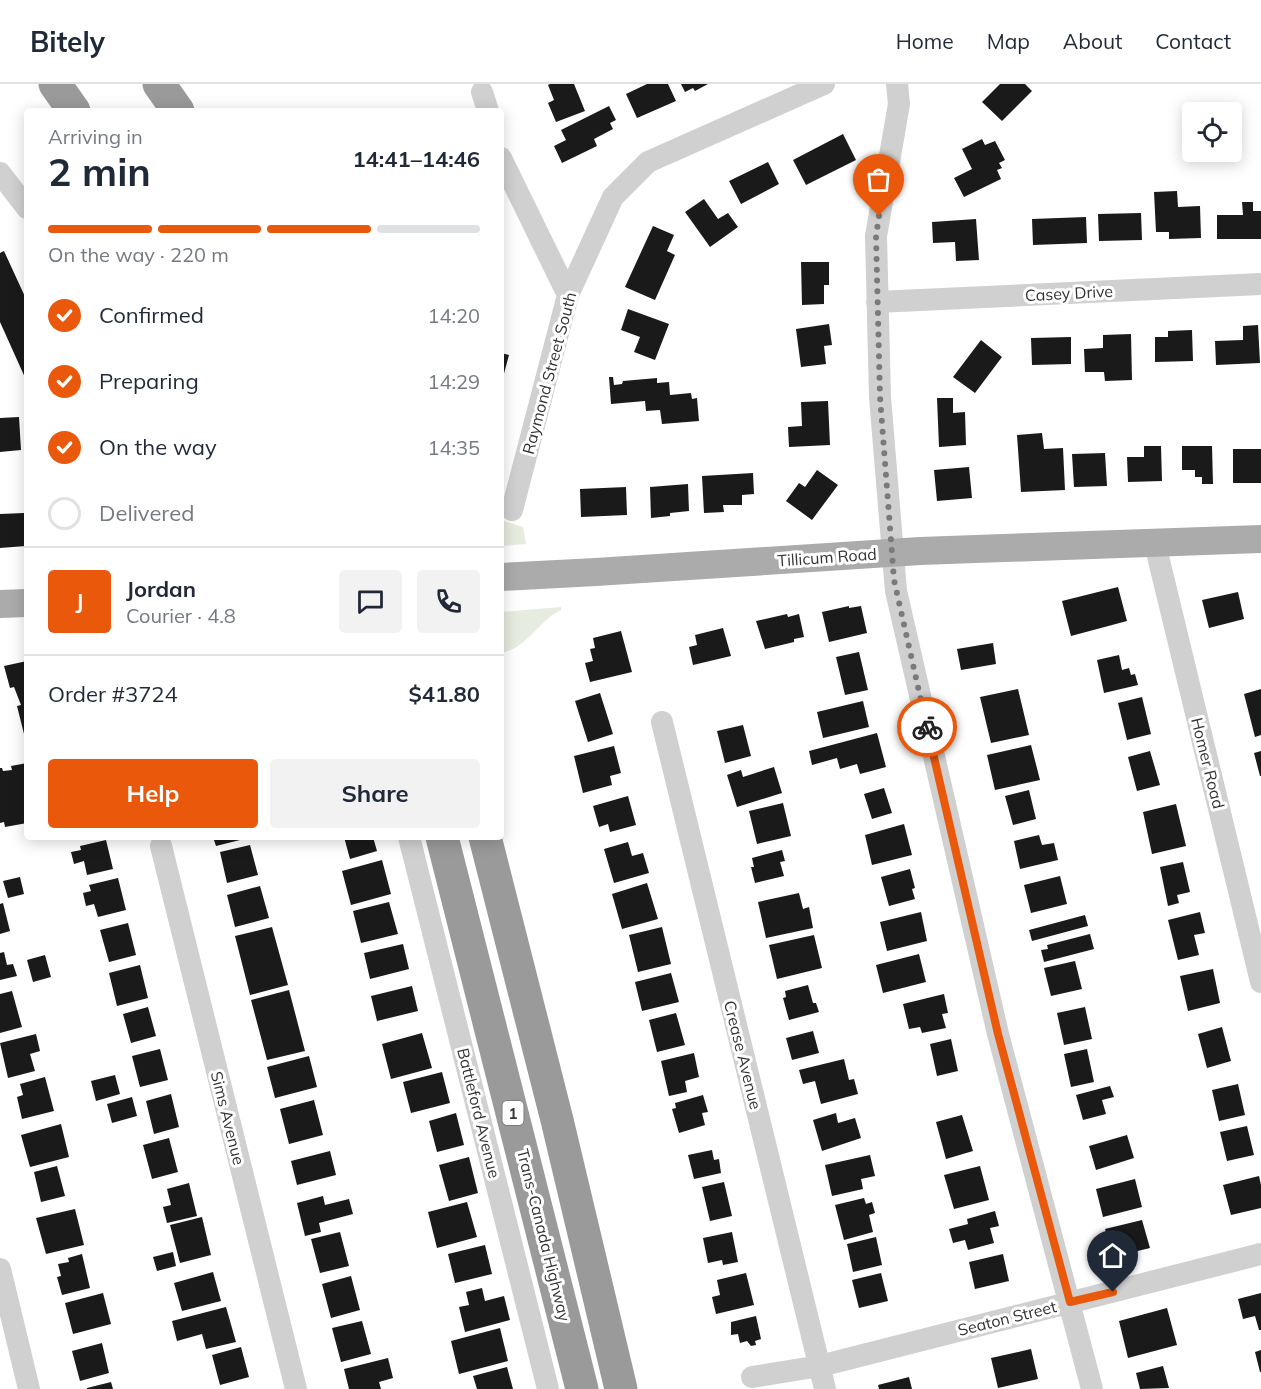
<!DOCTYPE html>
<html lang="en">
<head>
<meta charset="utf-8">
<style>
	:root { --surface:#fff; --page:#f2f2f3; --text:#1f2937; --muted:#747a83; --line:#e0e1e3; --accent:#ea580c }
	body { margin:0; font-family:Mulish,sans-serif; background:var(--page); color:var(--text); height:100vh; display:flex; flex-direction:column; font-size:22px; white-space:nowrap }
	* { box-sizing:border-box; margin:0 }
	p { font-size:20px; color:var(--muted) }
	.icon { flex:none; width:33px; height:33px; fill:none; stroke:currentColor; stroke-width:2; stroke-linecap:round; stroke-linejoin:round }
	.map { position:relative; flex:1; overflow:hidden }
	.sheet { position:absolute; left:24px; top:24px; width:480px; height:732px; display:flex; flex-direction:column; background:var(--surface); border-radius:6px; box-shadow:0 3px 15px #0003 }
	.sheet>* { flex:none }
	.fabs { position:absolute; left:1182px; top:18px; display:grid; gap:12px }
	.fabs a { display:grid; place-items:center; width:60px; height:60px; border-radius:6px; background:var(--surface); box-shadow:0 3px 15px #0003; font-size:30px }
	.pin { position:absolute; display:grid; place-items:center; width:51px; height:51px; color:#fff; margin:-62px -26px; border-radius:50% 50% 50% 0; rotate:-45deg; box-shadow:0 0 6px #0007 }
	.pin .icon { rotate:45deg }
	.courier { position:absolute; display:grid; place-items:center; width:60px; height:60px; margin:-30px; border:4px solid #ea580c; border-radius:50%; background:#fff; color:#222; box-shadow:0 2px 8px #0007 }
	.summary em { font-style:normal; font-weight:700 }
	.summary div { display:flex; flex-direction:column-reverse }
	.summary { display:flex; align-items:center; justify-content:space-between; height:102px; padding:0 24px }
	h1 { font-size:39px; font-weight:700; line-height:45px }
	.bar { display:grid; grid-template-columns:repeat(4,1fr); gap:9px 6px; align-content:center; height:72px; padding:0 24px }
	.bar i { height:8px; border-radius:4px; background:var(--line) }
	.bar .current { background:var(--accent) }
	.bar p { grid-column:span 4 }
	.line { display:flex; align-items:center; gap:15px; padding:0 24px; border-top:2px solid var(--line) }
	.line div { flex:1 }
	.round { display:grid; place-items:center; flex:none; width:63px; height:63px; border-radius:6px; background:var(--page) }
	ol { padding:0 24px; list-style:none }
	li { display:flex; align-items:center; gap:18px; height:66px }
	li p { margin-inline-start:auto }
	li .icon { padding:6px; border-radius:50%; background:var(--accent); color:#fff; stroke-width:4 }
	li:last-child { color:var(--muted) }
	li i { width:33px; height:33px; border:3px solid var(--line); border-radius:50% }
	.cta { display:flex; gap:12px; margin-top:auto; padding:12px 24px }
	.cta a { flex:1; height:69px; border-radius:6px; background:var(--accent); color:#fff; font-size:24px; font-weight:700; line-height:69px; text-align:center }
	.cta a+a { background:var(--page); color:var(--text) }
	header { display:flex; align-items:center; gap:36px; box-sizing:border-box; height:84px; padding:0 30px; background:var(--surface); border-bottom:2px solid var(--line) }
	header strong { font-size:28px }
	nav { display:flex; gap:33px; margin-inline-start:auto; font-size:21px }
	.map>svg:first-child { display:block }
	.green { fill:#e6ecdf }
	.building { fill:#1a1a1a }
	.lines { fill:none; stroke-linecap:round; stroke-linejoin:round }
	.minor { stroke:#d0d0d0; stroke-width:22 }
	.major { stroke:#ababab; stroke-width:28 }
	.highway { stroke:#9a9a9a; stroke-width:33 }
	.done { stroke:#7a7a7a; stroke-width:6; stroke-dasharray:0 10.8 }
	.route { stroke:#ea580c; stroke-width:8 }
	.labels { text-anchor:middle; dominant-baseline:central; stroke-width:6; stroke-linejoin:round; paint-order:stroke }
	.shield { fill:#fff; stroke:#707070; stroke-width:1.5 }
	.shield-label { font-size:15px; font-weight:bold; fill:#333 }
	.street-label { font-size:16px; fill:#333; stroke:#fff }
</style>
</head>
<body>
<header>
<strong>Bitely</strong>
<nav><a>Home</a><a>Map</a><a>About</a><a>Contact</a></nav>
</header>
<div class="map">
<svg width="1261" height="1305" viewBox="0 0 1261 1305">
	<rect width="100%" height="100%" fill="#fff"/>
	<path class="green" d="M501,428L504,431V437L523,443L526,460L501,462Z
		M561,523V526C538,537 528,564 501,569V528Z"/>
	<path class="building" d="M550,0H574L585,27L556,38L548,19L554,16L548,1Z
		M647,0H668L676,17L637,34L626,10Z
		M681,0H708L695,7L693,4L685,8Z
		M1000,0H1025L1032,7L1002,37L982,18Z
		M609,22L616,36L610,39L613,45L594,55L597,62L562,79L554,62L566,56L561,46Z
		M843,50L856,76L806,101L793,76Z
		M982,55L985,61L995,57L1005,76L999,79L1002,84L997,86L1001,95L964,113L954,94L972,85L962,65Z
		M768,78L779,100L741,120L729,97Z
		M1177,107L1178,123L1200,122L1201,154L1169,155V148H1156L1154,108Z
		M704,115L718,135L728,129L738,143L710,163L685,128Z
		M1242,118H1253V127H1261V155H1217V131H1243Z
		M1141,129L1142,156L1099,157L1098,130Z
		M1086,133L1087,159L1033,161L1032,135Z
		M976,135L979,176L956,177L955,158L933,159L932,138Z
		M653,142L674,151L667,167L675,171L655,216L625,203Z
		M4,167L27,217V298L0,238V169Z
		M801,178H829V201H824V220L802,221Z
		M628,225L669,240L655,276L634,268L640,253L621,246Z
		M829,240L832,261L824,262L826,280L801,283L796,245Z
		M1258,241L1260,279L1216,281L1215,257L1243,256V242Z
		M1192,246L1193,277L1155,278V253H1168V247Z
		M1131,250L1132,296L1105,297L1104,288H1085L1084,265L1103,264V251Z
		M1071,253V280L1032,281L1031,254Z
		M981,256L1002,273L975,309L953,293Z
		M501,269L509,271L502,297L501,296Z
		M609,293H613L614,301L622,300L623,297L657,294V299L669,298L670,311L691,309L692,315L697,314L699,337L662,340L660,326L646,327L645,317L611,320Z
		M937,314H953V329L965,328L966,361L939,363Z
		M828,317L830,361L789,363L788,343L802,342L801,318Z
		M19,333L21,366L0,368V334Z
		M1042,349L1044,365L1063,364L1065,406L1021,408L1017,351Z
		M1144,362H1161L1162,397L1128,398L1127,373H1144Z
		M1182,362H1212L1213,400H1202V393H1195V386H1182Z
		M1233,365H1261V399H1233Z
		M1105,369L1107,402L1074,403L1072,370Z
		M969,383L972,414L937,417L934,386Z
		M817,386L838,401L812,436L786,417L799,399L805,403Z
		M753,389L754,410L742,411V421H723L724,428L704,429L702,392Z
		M688,400L689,427L670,429V432L651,434L650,403Z
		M626,403L627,431L581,433L580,405Z
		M24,429L26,462L0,464V430Z
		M1118,503L1127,537L1071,552L1062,517Z
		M1238,508L1244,535L1209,544L1202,516Z
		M849,522V524L861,522L867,549L829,558L822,528Z
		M787,530L788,533L799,530L804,553L794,555V558L765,565L756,537Z
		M723,544L731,572L693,581L689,563L697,561L695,551Z
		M621,547L632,588L590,598L585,579L593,577L590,565L595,564L593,554Z
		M993,559L996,580L961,586L957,565Z
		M859,568L868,606L845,611L836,573Z
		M1119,571L1122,586L1129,584L1131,591L1135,590L1138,601L1104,609L1097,576Z
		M27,577V653L25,654L17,622L21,621L14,603L10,604L4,582Z
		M1018,605L1029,651L991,659L980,613Z
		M1261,605V651L1255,653L1244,610Z
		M600,609L613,650L588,658L575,617Z
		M1142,613L1151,650L1127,656L1118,619Z
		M863,617L869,643L823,654L817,628Z
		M743,641L751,672L725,679L717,647Z
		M877,649L886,683L860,690L857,680L840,685L837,674L812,681L809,667Z
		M1031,661L1040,696L995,706L987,671Z
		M614,662L621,689L610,692L612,701L583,709L574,672Z
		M1150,667L1160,701L1137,707L1128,673Z
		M1261,667V692H1260L1254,669Z
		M27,679V739L5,743L4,738L0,739V684H2L3,687L12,686L11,682Z
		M774,683L782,709L737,723L727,691L741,686L743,693Z
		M884,704L892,729L872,735L864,710Z
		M1029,706L1036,735L1013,741L1005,712Z
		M628,712L636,741L610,748L608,740L599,743L593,722Z
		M783,719L791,752L757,760L749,727Z
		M1176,720L1186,762L1152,770L1143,728Z
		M904,740L912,771L872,781L865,751Z
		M1039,751L1042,761L1054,759L1058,776L1020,785L1014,757Z
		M213,753H248V754L216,762Z
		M344,753H373L377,767L350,775Z
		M106,756L113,785L87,791L84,777L74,780L71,768L81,766L80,762Z
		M628,758L632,772L643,769L649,789L614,799L604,765Z
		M250,761L258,791L227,799L220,768Z
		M782,766L785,777L780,778L784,792L755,799L751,783H754L752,774Z
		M382,776L391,810L351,821L342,787Z
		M1183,778L1190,808L1177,811L1179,819L1168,822L1160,783Z
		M910,785L915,804L912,805L915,815L889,822L881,793Z
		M1060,792L1067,820L1031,829L1024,801Z
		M20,793L24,810L8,814L3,797Z
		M118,794L126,826L98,833L94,820L86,822L83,809L91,807L89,801Z
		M647,799L658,835L622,845L612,810Z
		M260,802L269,834L235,843L227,811Z
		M799,809L803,825L809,823L813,844L766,854L758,818Z
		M389,818L398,850L361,859L353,827Z
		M3,819L10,847L0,850V820Z
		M921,828L927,857L887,867L880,838Z
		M1200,828L1205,849L1194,851L1199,871L1178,876L1168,836Z
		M1085,831L1088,842L1032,857L1029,846Z
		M128,839L136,871L109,878L100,846Z
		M272,843L288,901L250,911L235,852Z
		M662,843L671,880L638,888L629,851Z
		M1090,850L1094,865L1044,878L1041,866L1048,865L1047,861Z
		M814,851L822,884L777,895L769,861Z
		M403,860L409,885L370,895L364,869Z
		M4,868L7,881L13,880L17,892L0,896V869Z
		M919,870L926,898L883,909L876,881Z
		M45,871L51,893L33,898L27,876Z
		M1075,877L1082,905L1051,912L1044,884Z
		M140,881L148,914L117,922L109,889Z
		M1213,885L1220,919L1188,927L1180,892Z
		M671,889L679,918L642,927L635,898Z
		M808,901L813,919H816L819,928L789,936L783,914L786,913L785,907Z
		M412,902L418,927L377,937L371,912Z
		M289,906L305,967L267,976L251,916Z
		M12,907L22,943L0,949V910Z
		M944,910L948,929L942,930L946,944L922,949L920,943L909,945L903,920Z
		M148,923L156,952L131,959L123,930Z
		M1085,923L1092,955L1064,961L1057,929Z
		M676,929L685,961L657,968L649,936Z
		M1222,943L1231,977L1207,984L1198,950Z
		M813,947L819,969L792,976L786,954Z
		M422,949L432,984L391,995L382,960Z
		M36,950L40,967L30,970L35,987L8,994L0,959Z
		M951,955L958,987L937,992L930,960Z
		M160,965L168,996L140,1003L132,972Z
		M1087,965L1094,998L1071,1003L1064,970Z
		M694,969L699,993L685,997L687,1008L669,1012L661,977Z
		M309,972L317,1003L275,1014L267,983Z
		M844,975L849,996L854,995L858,1010L821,1020L815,997L803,1000L799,986Z
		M442,988L450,1019L411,1029L403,998Z
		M115,991L120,1010L96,1017L91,997Z
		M45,993L54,1027L22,1035L17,1013L23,1011L20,1000Z
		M1238,1000L1245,1031L1219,1037L1212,1006Z
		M1110,1002L1114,1013L1102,1016L1106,1030L1083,1036L1076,1011Z
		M171,1010L179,1043L154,1050L146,1017Z
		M703,1011L708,1028L702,1029L705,1041L679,1049L672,1025L676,1024L675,1019Z
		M132,1013L137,1032L112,1039L107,1020Z
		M314,1016L323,1051L289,1060L280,1025Z
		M456,1029L464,1061L437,1068L429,1037Z
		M836,1029L838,1039L855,1034L861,1054L822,1067L813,1036Z
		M962,1031L973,1067L946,1075L936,1038Z
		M61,1040L69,1073L30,1083L21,1051Z
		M1247,1042L1254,1071L1227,1077L1220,1048Z
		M1127,1051L1134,1074L1096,1086L1089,1062Z
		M169,1054L178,1088L152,1095L143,1061Z
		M712,1066L714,1076L719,1075L721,1089L694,1095L688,1071Z
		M330,1067L336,1091L297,1101L291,1077Z
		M870,1071L875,1092L861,1095L863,1105L832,1112L825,1081Z
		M469,1073L478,1109L449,1117L439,1081Z
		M57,1082L65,1112L41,1118L34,1088Z
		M980,1082L989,1116L954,1125L944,1091Z
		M1259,1092L1261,1101V1124L1231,1131L1223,1101Z
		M1135,1095L1142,1123L1103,1133L1096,1105Z
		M724,1098L732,1132L710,1137L702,1103Z
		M189,1099L197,1132L167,1139L163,1123L171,1121L167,1105Z
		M323,1112L325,1121L349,1115L353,1130L319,1139L321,1148L305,1152L297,1119Z
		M864,1114L866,1120L872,1118L875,1129L869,1131L873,1148L844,1156L835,1121Z
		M467,1118L477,1153L437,1164L428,1128Z
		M75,1125L84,1161L46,1170L36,1134Z
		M995,1127L999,1142L990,1144L994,1159L968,1166L965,1156L953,1159L949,1145L968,1140L967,1135Z
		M202,1133L211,1171L180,1179L170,1141Z
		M1142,1136L1150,1164L1113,1173L1105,1145Z
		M340,1148L349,1182L320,1189L311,1155Z
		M732,1148L738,1178L723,1181L722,1176L708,1179L703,1154Z
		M876,1153L882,1181L853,1188L847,1160Z
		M485,1161L492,1190L455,1199L448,1170Z
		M173,1168L176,1182L157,1187L153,1173Z
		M82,1170L90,1204L62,1211L57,1193L61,1192L58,1180L69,1178L68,1174Z
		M1003,1170L1009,1197L975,1205L969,1178Z
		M213,1188L221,1217L182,1227L174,1199Z
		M746,1189L754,1221L716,1230L712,1213L720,1211L717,1196Z
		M881,1189L888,1217L859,1224L852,1196Z
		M351,1192L360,1226L331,1234L322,1200Z
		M482,1204L485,1217L504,1212L510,1236L465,1248L459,1223L469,1221L466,1208Z
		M103,1209L111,1240L73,1250L65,1219Z
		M1261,1209V1246H1259L1255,1232L1243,1235L1238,1215Z
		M226,1223L236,1258L206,1265L202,1250L177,1257L172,1237Z
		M1167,1224L1177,1261L1128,1274L1119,1237Z
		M756,1232L761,1255L755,1257L756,1261L751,1262L747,1257L740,1259L738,1250L731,1251V1238Z
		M362,1237L371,1270L341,1278L332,1244Z
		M500,1244L508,1277L459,1290L451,1257Z
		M102,1259L109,1289L80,1297L72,1267Z
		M241,1263L249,1293L220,1301L212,1271Z
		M1031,1265L1038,1295L998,1304L991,1274Z
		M1261,1266V1288H1260L1255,1268Z
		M388,1274L393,1294L379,1298L381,1305H349L344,1285Z
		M1163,1282L1169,1304L1140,1305L1136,1289Z
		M507,1283L513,1305H477L473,1292Z
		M909,1293L912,1305H879L878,1301Z
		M111,1298L113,1305H87V1304Z"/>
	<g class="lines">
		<path class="minor" d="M897,0L899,20L876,152L880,313L896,507L998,950L1092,1305
			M482,8L488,27
			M501,74L568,211
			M0,89L27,124
			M877,218L1261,200
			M512,426L568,211L613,113L648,78L824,0
			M1155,460L1261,898
			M662,638L825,1305
			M409,753L548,1305
			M161,762L296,1305
			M0,1185L29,1305
			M752,1293L820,1282L1261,1170"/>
		<path class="major" d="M501,493L596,488L920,467L1261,455
			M0,520L27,519"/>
		<path class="highway" d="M55,0L74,27
			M159,0L178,27
			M442,753L582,1305
			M485,753L557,1036L621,1305"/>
	</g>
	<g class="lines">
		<path class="done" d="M879,132L876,152L880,313L894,496L927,643"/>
		<path class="route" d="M927,643L998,950L1070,1218L1113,1208"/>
	</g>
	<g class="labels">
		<rect class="shield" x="502.5" y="1017" width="21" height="24" rx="4.5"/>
		<g class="shield-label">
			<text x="513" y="1029">1</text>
		</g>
		<g class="street-label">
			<text transform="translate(1069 209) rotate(-3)">Casey Drive</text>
			<text transform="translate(549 289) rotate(-75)">Raymond Street South</text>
			<text transform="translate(827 473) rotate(-4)">Tillicum Road</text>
			<text transform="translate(1208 679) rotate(76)">Homer Road</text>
			<text transform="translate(743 971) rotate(76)">Crease Avenue</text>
			<text transform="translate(479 1029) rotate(76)">Battleford Avenue</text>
			<text transform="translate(228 1034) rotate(76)">Sims Avenue</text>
			<text transform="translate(544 1151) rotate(76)">Trans-Canada Highway</text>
			<text transform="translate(1007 1234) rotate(-14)">Seaton Street</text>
		</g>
	</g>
</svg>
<div class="fabs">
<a><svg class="icon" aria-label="locate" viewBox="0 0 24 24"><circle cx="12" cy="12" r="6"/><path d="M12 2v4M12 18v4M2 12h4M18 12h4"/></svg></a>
</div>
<div class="pin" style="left:879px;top:132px;background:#ea580c"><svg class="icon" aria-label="bag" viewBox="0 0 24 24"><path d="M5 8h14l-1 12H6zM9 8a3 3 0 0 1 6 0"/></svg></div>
<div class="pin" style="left:1113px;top:1208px;background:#1f2937"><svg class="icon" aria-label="home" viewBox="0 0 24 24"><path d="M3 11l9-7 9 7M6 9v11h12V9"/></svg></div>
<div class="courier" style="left:927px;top:643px"><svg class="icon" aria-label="bike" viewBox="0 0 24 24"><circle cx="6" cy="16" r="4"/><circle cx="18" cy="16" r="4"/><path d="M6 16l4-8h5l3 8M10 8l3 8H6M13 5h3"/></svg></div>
<section class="sheet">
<div class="summary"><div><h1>2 min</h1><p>Arriving in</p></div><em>14:41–14:46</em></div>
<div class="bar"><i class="current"></i><i class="current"></i><i class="current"></i><i></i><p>On the way · 220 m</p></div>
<ol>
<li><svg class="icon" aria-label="check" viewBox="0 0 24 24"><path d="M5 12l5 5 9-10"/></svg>Confirmed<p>14:20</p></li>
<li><svg class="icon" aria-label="check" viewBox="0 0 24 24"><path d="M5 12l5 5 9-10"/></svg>Preparing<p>14:29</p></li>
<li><svg class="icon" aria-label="check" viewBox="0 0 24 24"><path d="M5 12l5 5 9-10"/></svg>On the way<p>14:35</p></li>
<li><i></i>Delivered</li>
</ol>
<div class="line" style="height:108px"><b class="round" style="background:var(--accent);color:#fff">J</b><div><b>Jordan</b><p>Courier · 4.8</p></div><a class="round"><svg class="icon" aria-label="chat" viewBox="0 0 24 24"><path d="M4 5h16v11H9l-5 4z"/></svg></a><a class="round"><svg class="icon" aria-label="phone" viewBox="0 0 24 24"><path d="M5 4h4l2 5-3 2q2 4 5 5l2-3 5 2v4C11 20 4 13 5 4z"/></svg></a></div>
<div class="line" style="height:78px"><div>Order #3724</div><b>$41.80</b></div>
<div class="cta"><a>Help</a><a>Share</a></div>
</section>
</div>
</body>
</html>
